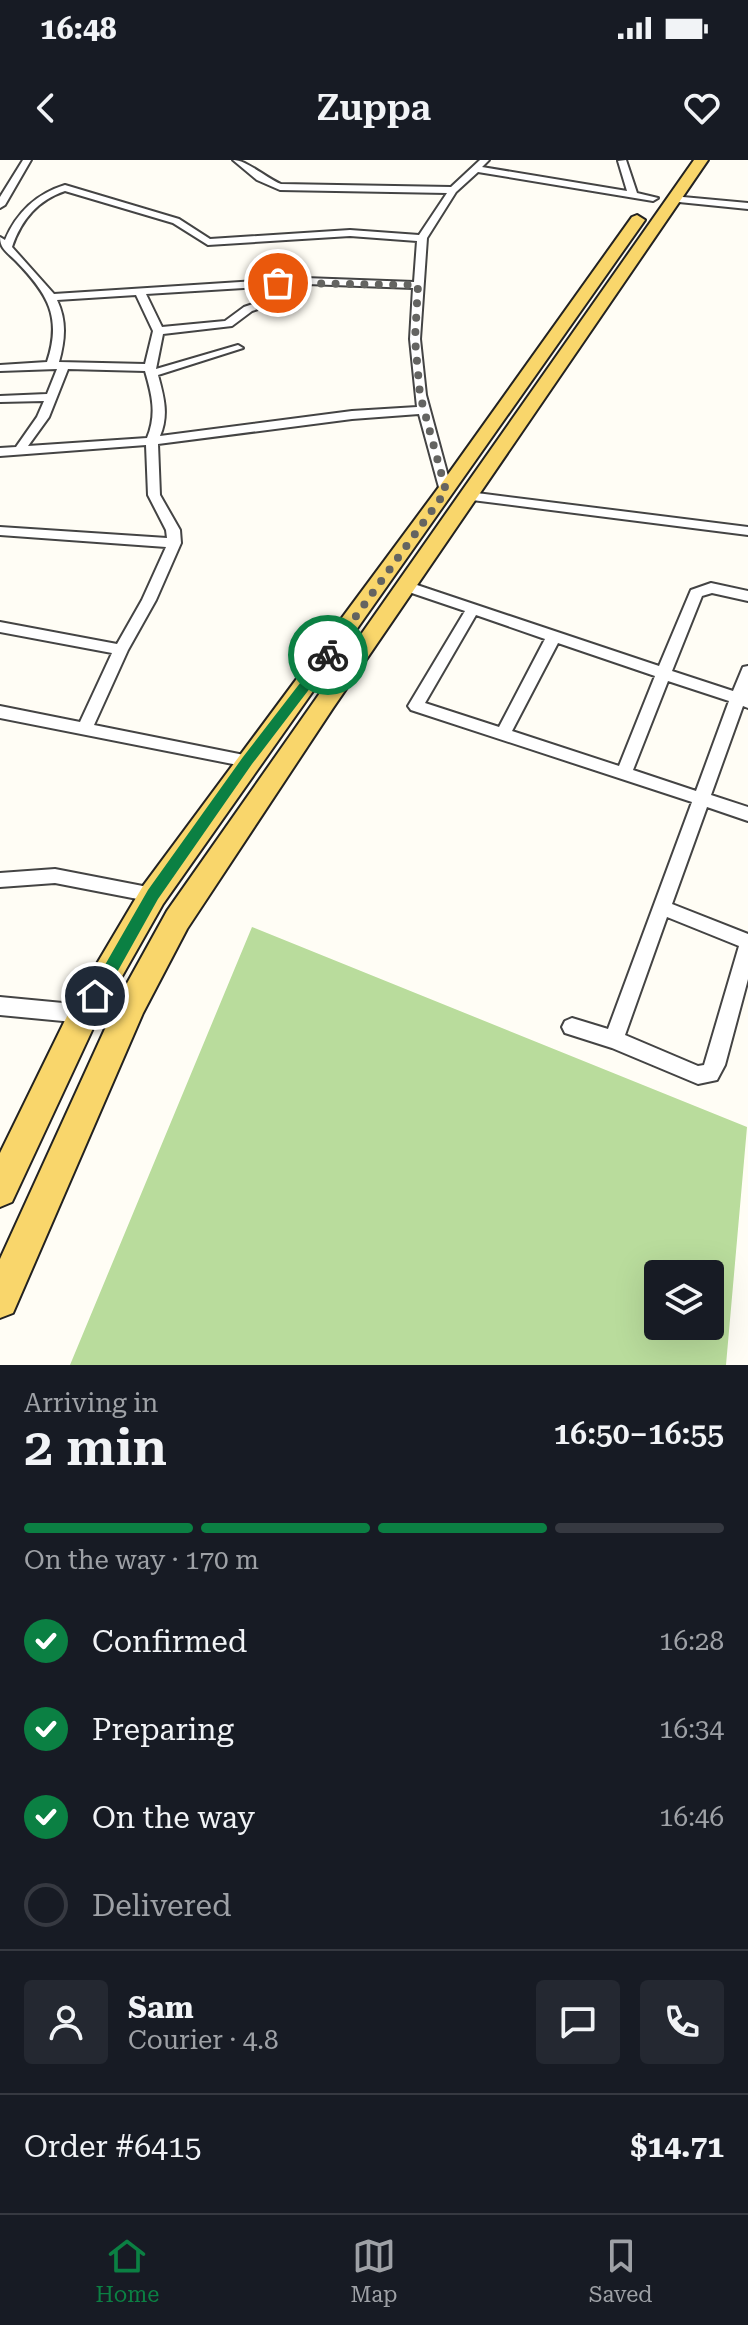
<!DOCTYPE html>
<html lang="en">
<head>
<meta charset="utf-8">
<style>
	:root { --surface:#171b24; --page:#242831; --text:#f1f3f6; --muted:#9ea1a6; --line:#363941; --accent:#0b8043 }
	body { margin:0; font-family:"Roboto Serif",serif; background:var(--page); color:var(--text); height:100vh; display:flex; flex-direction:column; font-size:30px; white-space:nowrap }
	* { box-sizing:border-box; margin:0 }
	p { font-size:26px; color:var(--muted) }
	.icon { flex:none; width:44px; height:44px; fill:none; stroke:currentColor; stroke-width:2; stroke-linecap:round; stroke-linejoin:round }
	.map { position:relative; height:1205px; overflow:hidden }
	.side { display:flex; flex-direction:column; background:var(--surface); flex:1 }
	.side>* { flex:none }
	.tools { position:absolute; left:644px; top:1100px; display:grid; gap:16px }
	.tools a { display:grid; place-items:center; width:80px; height:80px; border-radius:8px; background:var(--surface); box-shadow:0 8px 32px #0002; font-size:40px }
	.pin { position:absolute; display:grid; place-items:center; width:68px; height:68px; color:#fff; margin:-34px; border:4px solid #fff; border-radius:50%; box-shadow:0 2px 8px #0007 }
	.courier { position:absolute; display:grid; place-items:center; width:80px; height:80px; margin:-40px; border:6px solid #0b8043; border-radius:50%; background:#fff; color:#222; box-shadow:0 2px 10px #0007 }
	.head em { font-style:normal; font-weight:600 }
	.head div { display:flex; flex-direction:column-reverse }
	.head { display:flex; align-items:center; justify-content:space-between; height:136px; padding:0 24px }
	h1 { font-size:52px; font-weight:600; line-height:60px }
	.bar { display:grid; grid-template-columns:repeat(4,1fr); gap:12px 8px; align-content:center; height:96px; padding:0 24px }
	.bar i { height:10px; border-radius:6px; background:var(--line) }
	.bar .selected { background:var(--accent) }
	.bar p { grid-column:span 4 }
	.line { display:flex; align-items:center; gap:20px; padding:0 24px; border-top:2px solid var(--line) }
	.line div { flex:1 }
	.round { display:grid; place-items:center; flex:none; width:84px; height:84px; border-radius:8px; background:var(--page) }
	ol { padding:0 24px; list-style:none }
	li { display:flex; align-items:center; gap:24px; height:88px }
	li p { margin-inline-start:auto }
	li .icon { padding:8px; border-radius:50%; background:var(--accent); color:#fff; stroke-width:4 }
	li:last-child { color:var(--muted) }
	li i { width:44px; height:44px; border:4px solid var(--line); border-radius:50% }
	.status { display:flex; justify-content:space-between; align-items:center; height:56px; padding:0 40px; background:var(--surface); direction:ltr }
	.status svg { height:22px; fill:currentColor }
	header { display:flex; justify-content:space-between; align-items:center; height:104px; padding:0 24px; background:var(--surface); font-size:36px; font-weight:600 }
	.menu { display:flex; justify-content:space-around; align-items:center; height:112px; border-top:2px solid var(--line); background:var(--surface); font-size:22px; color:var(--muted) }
	.menu a { display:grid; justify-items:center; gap:4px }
	.menu .selected { color:var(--accent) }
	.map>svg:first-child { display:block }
	.forest { fill:#b9dc9c; fill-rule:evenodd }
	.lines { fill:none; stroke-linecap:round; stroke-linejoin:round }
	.street-casing { stroke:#444; stroke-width:4 }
	.primary-casing { stroke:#222; stroke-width:4 }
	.street { fill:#fff; fill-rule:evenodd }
	.primary { fill:#f9d66b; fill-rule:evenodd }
	.route { fill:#0b8043 }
	.done { stroke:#646461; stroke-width:8; stroke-dasharray:0 14.4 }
</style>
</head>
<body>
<div class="status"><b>16:48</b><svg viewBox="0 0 49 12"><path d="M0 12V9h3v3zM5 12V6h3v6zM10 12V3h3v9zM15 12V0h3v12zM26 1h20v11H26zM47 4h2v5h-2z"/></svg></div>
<header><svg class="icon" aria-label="back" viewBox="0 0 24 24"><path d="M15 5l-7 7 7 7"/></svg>Zuppa<svg class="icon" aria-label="heart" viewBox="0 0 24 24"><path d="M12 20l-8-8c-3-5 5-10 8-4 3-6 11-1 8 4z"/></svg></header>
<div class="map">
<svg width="748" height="1205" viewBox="0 0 748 1205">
	<rect width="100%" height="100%" fill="#fffdf5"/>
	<path class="forest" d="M252,767L747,967L726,1205H70ZM658,1114H710V1166H658Z"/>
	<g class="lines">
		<defs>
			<path id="street" d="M23,0H31L5,45L0,48V37Z
				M233,0C247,0 266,18 281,24L451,27L480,0H489L482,7L627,31L618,1L626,0L637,33L658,38L653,41L478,12L456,32L427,78L420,179L426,235L452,331L450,334H442L440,331L419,254L352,259L158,284L160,335L180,370L181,383L156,440L128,490L94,565L254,597L256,601L254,605L248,607L0,558V546L80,562L112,493L0,472V462L117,484L142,440L166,387L0,375V367L167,378L166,370L148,335L146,285L0,296V288L16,287L37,257L44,241L0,242V236L47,234L57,209L0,211V205L47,202C62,157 48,134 16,101C8,93 0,89 0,77L5,80C17,52 36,34 65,25L179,59L210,79L350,70L419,75L447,33L280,30L257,20ZM65,31L173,63L208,85L350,76L417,81L414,122L305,118L54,134L12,87C21,60 38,40 65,31ZM307,124L413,128L410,179L417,247L352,251L160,276C169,255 164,237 158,215L243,188L238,185L156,209L163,174L232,166L252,151L290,138ZM294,125L282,134L244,147L225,161L162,167L146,134ZM136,135L153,171L145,204L59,202C65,180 67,161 57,140ZM68,209L145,211C152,235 157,254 147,278L28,286L49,257Z
				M672,36L748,43V49L669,41V37Z
				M469,332L748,367V375L464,339L463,336Z
				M405,421L659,506L691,430L711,423L748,431V441L712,433L702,436L672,511L733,531L743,507L748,506V548L743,546L711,635L748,647V661L707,647L672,744L748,774V819L725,905L717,920L698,924L612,888L565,873L562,867L565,861L572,858L608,869L692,642L411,550L408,546L465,451L400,429L398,426L400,423ZM476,455L545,479L499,567L425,543ZM558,483L655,516L619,606L512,571ZM668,521L729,541L696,631L633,610ZM667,757L739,786L704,905L698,906L625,875Z
				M55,709L153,728L159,730L162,735L159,740L153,742L55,723L0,727V713Z
				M0,837L84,845L91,848L94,854L91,860L84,863L0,855Z"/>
			<path id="primary" d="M694,0H708L333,548L187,769L143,853L13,1153L0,1158V1099L120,836L167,751Z
				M637,55L645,60L163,744L95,864L12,1042L0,1047V993L73,844L143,726L439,327L632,57Z"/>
		</defs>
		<use href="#street" class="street-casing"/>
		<use href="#primary" class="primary-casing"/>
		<use href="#street" class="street"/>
		<use href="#primary" class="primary"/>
	</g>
	<path class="route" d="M328,490L334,495L333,498L252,604L158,739L101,841H90V831L148,730L243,597L324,492Z"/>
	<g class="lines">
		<path class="done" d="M278,123L418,125L415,179L420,235L446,331L328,495"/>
	</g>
</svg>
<div class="tools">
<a><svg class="icon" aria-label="layers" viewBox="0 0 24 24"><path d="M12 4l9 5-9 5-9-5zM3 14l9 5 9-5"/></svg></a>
</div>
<div class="pin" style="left:278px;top:123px;background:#ea580c"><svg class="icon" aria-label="bag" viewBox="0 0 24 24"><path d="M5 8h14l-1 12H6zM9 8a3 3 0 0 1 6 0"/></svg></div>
<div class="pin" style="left:95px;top:836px;background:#1f2937"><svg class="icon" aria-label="home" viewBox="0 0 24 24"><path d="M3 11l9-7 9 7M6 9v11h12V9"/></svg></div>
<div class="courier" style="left:328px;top:495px"><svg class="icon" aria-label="bike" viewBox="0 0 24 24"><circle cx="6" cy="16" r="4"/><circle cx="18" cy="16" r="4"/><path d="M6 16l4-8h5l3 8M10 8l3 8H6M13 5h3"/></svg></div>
</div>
<section class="side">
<div class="head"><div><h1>2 min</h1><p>Arriving in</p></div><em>16:50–16:55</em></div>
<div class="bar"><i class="selected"></i><i class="selected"></i><i class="selected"></i><i></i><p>On the way · 170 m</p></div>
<ol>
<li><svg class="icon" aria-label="check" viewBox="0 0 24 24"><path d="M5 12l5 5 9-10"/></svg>Confirmed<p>16:28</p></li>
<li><svg class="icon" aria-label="check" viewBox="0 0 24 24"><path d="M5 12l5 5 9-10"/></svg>Preparing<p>16:34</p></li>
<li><svg class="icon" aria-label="check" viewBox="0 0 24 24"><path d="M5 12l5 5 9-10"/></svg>On the way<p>16:46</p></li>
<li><i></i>Delivered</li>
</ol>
<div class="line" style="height:144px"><a class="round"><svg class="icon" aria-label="person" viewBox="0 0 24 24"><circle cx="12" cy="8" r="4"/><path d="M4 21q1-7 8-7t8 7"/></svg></a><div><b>Sam</b><p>Courier · 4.8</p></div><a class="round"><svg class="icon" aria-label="chat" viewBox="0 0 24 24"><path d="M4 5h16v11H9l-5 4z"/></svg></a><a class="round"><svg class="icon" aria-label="phone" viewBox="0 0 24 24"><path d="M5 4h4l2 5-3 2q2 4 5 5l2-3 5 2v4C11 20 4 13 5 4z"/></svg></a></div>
<div class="line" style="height:104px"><div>Order #6415</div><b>$14.71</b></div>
</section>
<nav class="menu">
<a class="selected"><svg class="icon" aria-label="home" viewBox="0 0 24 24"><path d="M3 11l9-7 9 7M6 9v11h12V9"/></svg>Home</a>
<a><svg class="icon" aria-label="map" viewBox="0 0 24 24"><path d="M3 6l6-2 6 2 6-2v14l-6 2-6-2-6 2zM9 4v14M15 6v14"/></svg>Map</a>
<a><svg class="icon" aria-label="saved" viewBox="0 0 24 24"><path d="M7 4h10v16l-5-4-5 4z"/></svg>Saved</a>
</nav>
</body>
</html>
